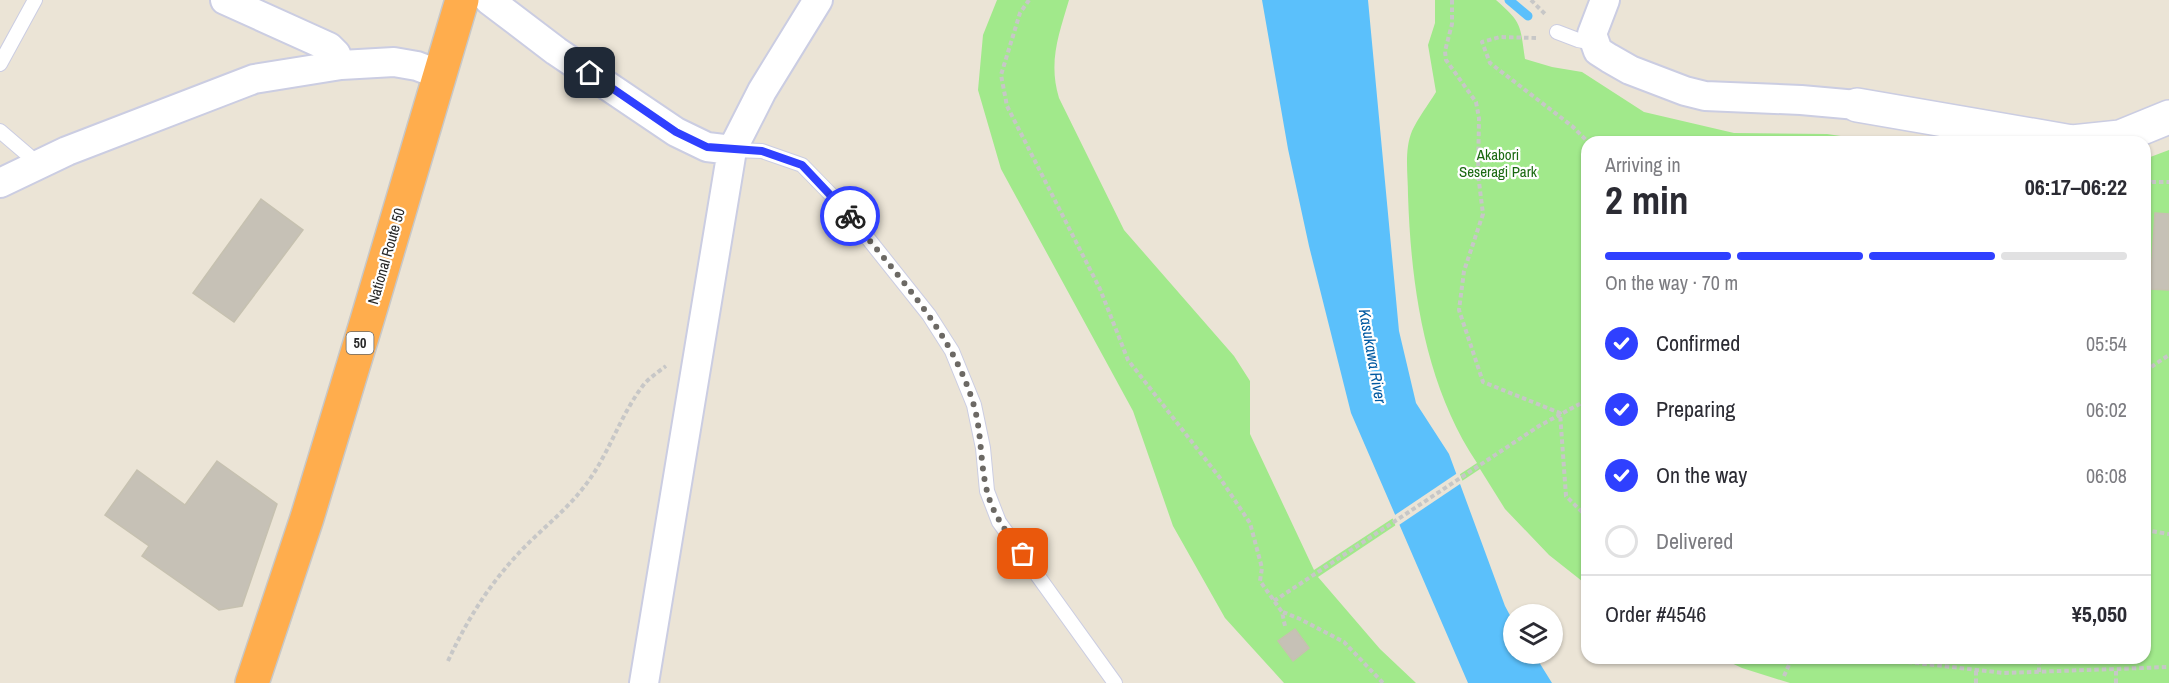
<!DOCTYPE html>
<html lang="en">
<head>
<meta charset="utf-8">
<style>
	:root { --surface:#fff; --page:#f2f2f3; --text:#2b2b33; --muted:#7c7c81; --line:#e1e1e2; --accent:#2f40ff }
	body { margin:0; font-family:"Archivo Narrow",sans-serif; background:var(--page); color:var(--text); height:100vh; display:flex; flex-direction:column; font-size:22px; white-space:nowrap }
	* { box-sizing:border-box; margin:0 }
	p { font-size:20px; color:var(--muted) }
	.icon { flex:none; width:33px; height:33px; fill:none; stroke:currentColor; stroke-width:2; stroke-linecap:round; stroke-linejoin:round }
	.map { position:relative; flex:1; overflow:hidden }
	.side { position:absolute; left:1581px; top:136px; width:570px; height:528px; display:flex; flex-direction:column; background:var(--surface); border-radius:18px; box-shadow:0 2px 4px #0004 }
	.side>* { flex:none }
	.controls { position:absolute; left:1503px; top:604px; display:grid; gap:12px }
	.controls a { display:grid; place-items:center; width:60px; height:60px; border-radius:50%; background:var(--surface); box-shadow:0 2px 4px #0004; font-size:30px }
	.pin { position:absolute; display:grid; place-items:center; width:51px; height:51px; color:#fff; margin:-26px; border-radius:12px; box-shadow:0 3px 9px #0006 }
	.courier { position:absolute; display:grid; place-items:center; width:60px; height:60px; margin:-30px; border:4px solid #2f40ff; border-radius:50%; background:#fff; color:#222; box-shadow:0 2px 8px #0007 }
	.headline em { font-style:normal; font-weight:700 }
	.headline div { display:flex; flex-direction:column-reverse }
	.headline { display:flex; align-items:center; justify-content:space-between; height:102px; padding:0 24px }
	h1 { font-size:39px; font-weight:700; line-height:45px }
	.bar { display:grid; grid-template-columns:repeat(4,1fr); gap:9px 6px; align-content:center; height:72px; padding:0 24px }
	.bar i { height:8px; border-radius:4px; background:var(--line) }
	.bar .active { background:var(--accent) }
	.bar p { grid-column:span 4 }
	.line { display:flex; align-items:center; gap:15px; padding:0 24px; border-top:2px solid var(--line) }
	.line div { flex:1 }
	ol { padding:0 24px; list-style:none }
	li { display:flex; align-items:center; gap:18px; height:66px }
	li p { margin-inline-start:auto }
	li .icon { padding:6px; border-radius:50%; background:var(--accent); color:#fff; stroke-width:4 }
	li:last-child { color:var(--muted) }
	li i { width:33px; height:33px; border:3px solid var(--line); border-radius:50% }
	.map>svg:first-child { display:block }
	.green { fill:#a1e98b }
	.water { fill:#5bc0fb }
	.pier { fill:#ebe4d6 }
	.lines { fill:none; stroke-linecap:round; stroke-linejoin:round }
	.stream { stroke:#5bc0fb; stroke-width:9 }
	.building { fill:#c6c1b6; stroke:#c6c1b0; stroke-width:1.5 }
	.lane-casing { stroke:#cbcde2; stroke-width:16 }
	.street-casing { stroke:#cbcde2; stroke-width:32 }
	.secondary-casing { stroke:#cbcde2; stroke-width:36 }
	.highway-casing { stroke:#c7c7c7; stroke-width:36 }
	.path { stroke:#c7c7c7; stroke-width:4; stroke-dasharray:4.5 3; stroke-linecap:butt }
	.lane { stroke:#fff; stroke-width:14 }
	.street { stroke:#fff; stroke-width:28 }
	.secondary { stroke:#fff; stroke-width:33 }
	.highway { stroke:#ffad4d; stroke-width:33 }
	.done { stroke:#6c6964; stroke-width:6; stroke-dasharray:0 10.8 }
	.route { stroke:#2f40ff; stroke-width:8 }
	.labels { text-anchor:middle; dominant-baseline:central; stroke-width:4.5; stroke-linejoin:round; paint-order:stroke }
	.shield { fill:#fff; stroke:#686868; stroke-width:1.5 }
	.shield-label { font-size:14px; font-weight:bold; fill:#272727 }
	.park-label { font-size:15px; fill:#1a6911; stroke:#fff }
	.street-label { font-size:15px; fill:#272727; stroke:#fff }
	.water-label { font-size:16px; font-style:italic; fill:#0059a1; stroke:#fff }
</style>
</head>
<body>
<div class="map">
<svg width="2169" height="683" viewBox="0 0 2169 683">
	<rect width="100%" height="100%" fill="#ebe4d6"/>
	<path class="green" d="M997,0H1069C1059,34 1048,62 1059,98L1124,230L1234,356L1250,381V434L1314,570L1477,463C1425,385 1411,287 1408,195C1408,175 1404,150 1412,131C1418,118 1428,105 1436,92L1428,45L1435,23V0H1496C1522,23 1520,24 1525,59L1552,67L1582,72L1644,112L1734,133L1827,134L1882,142H1587V585L1549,555L1505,509L1480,469L1318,577L1380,649L1416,683H1284L1225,618L1173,526L1133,411L1001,169L978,90L983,35Z
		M2169,150V683H1790L1742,668L1723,659L2145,658V159Z"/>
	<path class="water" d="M1262,0H1368L1399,331L1416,403L1449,454L1505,606L1513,621L1514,654H1534L1552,683H1468L1351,413L1309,246L1288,149Z"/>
	<path class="pier" d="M1459,472L1463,482L1396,527L1392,517Z"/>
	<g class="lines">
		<path class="stream" d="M1509,0L1528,16"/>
	</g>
	<path class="building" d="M261,199L303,230L234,322L193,293Z
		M2155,213L2169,214V290L2150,289Z
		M217,461L277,504L242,606L219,610L142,556L149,546L105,515L137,470L185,505Z
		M1295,629L1309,648L1293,661L1278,641Z"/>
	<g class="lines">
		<defs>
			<path id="lane" d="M1557,32L1578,40L1594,43
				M0,64L35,0
				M0,131L28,155L35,165
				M732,150L762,151L802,165L843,207L929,315L952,351L974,405L983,448L987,491L999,522L1115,683"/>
			<path id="street" d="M225,0L329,47L336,54L341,65
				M489,0L556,51L676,132L707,147L732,150
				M1605,0L1592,34L1598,51L1609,58L1630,70L1685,91L1705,96L1801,100L1857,105
				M0,183L67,151L254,79L341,65L394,62L417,66L438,74
				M644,683L732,150L762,91L818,0"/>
			<path id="secondary" d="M1857,105L2072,142L2120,137L2169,117"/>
			<path id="highway" d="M252,683L307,518L368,317L462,0"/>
		</defs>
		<use href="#lane" class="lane-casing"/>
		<use href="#street" class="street-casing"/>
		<use href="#secondary" class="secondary-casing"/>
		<use href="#highway" class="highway-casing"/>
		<path class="path" d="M1029,0L1020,13L1001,75L1007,106L1100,289L1128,360L1220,478L1250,523L1262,568L1260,581L1282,612L1285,626
			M1452,0V24L1445,51L1446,60L1476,102L1479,118L1478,174L1483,214L1464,271L1459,310L1483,382L1560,413L1566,496L1587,517
			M1531,0L1546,15
			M1536,38L1500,37L1482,42L1490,63L1572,126L1588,142
			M2145,186L2152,182H2169
			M2145,371L2169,355
			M2145,530L2169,534
			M1584,575L1587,571
			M1274,601L1539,426L1587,400
			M1283,612L1300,619L1344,642L1383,683
			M1893,658L1908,662L2004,673L2169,667
			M448,661C466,622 488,586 518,554C537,533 561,515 579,493C608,460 618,417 645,383C651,377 659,371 666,366
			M2039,672V658
			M1784,676L1792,658
			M1976,683V670
			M2116,683V670"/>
		<use href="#lane" class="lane"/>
		<use href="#street" class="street"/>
		<use href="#secondary" class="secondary"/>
		<use href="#highway" class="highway"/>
	</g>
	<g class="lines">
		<path class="done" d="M850,216C896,275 953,332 974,406C982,434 980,464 987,491C993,516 1008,534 1023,554"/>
		<path class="route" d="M590,73L676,132L707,147L762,151L802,165L850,216"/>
	</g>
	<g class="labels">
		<rect class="shield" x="346.5" y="332" width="27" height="22" rx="4.5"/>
		<g class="shield-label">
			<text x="360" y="343">50</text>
		</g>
		<g class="park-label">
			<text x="1498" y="154">Akabori<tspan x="1498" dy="17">Seseragi Park</tspan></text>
		</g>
		<g class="street-label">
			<text transform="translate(386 256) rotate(-74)">National Route 50</text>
		</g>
		<g class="water-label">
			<text transform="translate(1373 356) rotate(80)">Kasukawa River</text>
		</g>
	</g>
</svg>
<div class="controls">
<a><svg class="icon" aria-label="layers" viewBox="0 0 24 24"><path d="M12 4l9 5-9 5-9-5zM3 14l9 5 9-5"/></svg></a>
</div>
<div class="pin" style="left:1023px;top:554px;background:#ea580c"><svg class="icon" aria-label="bag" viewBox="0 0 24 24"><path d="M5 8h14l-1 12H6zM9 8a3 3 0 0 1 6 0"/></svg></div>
<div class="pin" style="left:590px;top:73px;background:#1f2937"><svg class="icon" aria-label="home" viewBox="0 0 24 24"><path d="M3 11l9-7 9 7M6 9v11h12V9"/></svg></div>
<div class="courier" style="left:850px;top:216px"><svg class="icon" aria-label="bike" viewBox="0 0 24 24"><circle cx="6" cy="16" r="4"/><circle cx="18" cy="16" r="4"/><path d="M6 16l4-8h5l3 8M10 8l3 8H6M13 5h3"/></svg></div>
<section class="side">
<div class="headline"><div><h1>2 min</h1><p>Arriving in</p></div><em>06:17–06:22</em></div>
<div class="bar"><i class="active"></i><i class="active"></i><i class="active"></i><i></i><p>On the way · 70 m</p></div>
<ol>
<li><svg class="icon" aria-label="check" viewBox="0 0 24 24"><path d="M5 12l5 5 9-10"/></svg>Confirmed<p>05:54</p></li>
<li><svg class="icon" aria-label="check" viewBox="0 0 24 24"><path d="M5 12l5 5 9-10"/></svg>Preparing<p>06:02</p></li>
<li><svg class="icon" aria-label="check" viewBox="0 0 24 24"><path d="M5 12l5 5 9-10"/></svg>On the way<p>06:08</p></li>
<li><i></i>Delivered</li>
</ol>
<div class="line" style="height:78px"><div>Order #4546</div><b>¥5,050</b></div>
</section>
</div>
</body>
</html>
